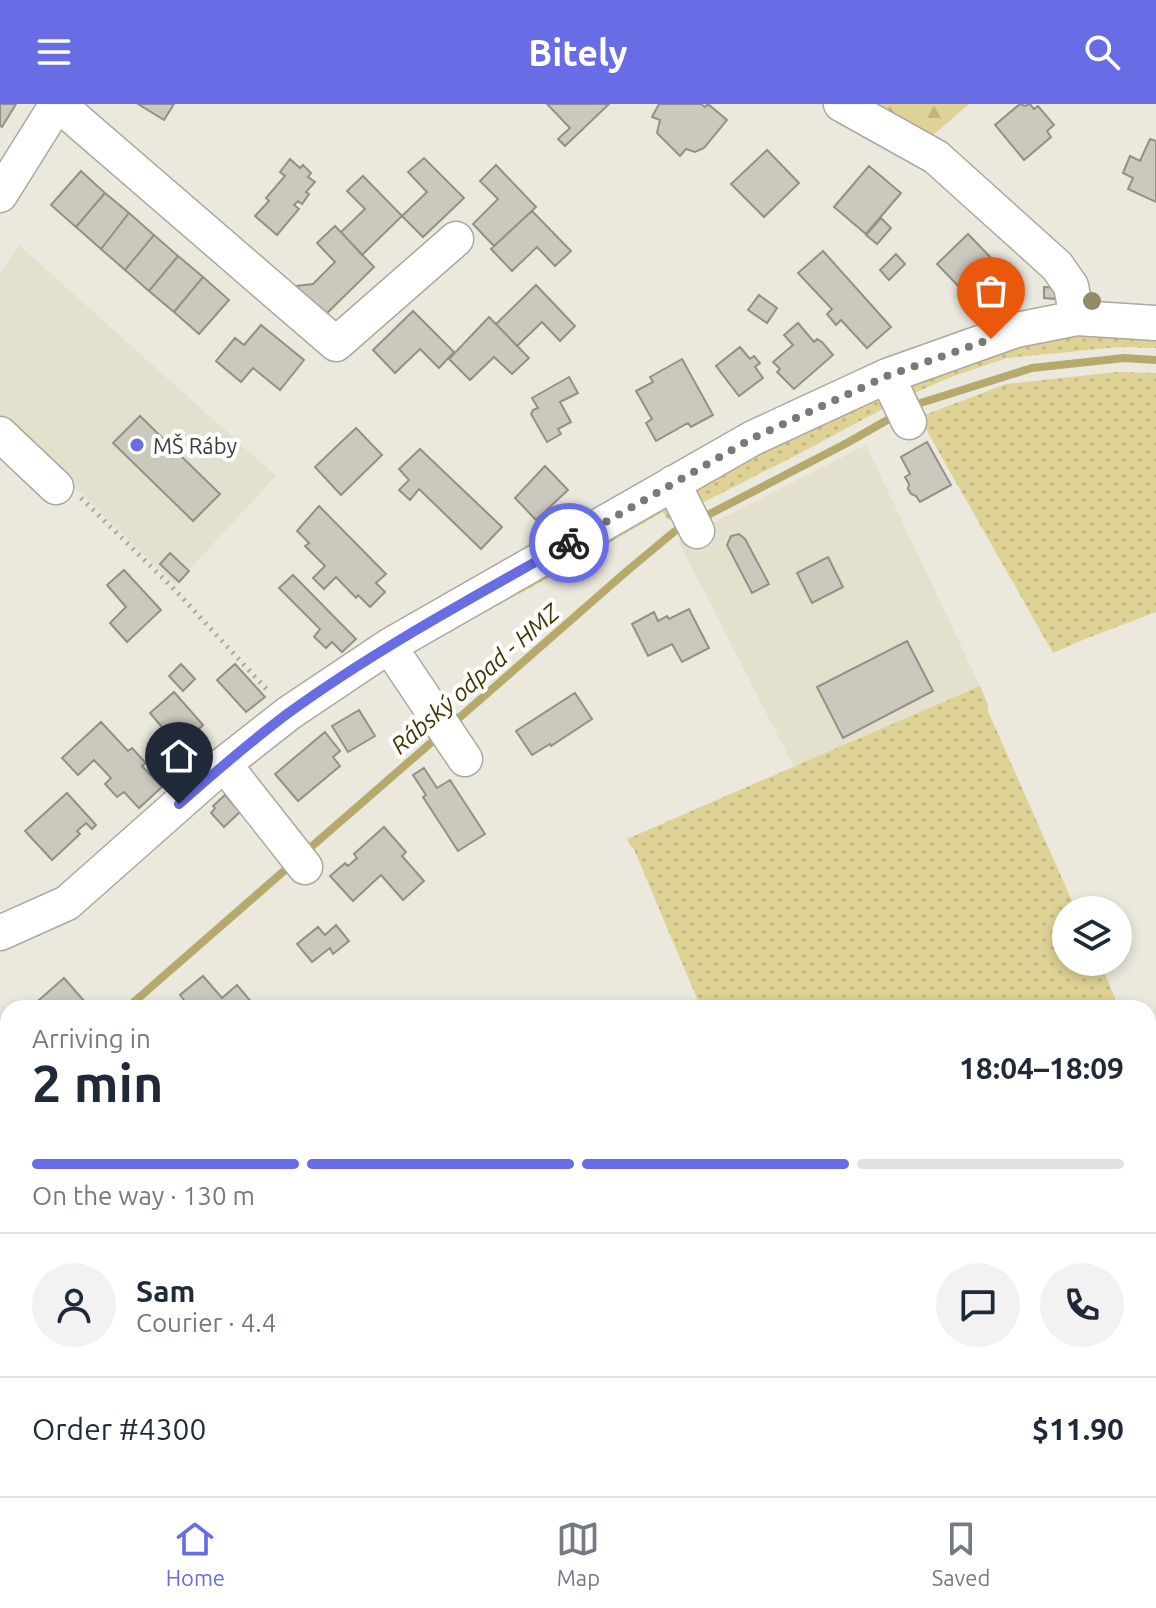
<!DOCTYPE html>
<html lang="en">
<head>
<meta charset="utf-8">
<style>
	:root { --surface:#fff; --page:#f2f2f3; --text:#1f2937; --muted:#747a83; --line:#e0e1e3; --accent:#686ce5 }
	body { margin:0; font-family:Ubuntu,sans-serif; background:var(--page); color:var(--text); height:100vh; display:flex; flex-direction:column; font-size:30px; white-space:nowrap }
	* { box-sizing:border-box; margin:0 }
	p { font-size:26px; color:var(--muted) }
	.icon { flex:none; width:44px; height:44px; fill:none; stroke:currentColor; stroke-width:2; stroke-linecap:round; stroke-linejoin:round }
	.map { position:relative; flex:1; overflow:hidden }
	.sheet { position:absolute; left:0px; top:896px; width:1156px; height:496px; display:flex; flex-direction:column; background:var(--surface); border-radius:24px 24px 0 0; box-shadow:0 4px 12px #0003 }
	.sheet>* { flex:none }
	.tools { position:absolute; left:1052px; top:792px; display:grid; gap:16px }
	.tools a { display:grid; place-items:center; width:80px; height:80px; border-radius:50%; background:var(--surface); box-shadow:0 4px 12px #0003; font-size:40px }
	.pin { position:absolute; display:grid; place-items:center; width:68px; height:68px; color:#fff; margin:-82px -34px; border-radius:50% 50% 50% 0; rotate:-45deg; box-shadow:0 0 8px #0007 }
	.pin .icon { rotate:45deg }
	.courier { position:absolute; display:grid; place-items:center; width:80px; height:80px; margin:-40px; border:6px solid #686ce5; border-radius:50%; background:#fff; color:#222; box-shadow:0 2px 10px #0007 }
	.summary em { font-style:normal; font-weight:600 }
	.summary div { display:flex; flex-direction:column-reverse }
	.summary { display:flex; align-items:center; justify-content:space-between; height:136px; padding:0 32px }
	h1 { font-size:52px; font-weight:600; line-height:60px }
	.bar { display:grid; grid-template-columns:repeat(4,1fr); gap:12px 8px; align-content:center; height:96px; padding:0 32px }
	.bar i { height:10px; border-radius:6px; background:var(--line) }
	.bar .current { background:var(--accent) }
	.bar p { grid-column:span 4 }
	.line { display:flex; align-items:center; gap:20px; padding:0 32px; border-top:2px solid var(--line) }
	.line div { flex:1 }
	.round { display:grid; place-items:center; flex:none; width:84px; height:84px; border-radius:42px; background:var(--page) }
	header { display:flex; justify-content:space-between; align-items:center; height:104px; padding:0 32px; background:var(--accent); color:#fff; font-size:36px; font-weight:600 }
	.menu { display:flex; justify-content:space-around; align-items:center; height:112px; border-top:2px solid var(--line); background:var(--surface); font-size:22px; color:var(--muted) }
	.menu a { display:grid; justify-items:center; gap:4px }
	.menu .current { color:var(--accent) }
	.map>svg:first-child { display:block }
	.built { fill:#e3e0cd }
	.grass { fill:url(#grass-dots) }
	.forest { fill:url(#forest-firs) }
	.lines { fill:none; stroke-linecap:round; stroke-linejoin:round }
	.stream { stroke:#b6a96c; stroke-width:8 }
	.building { fill:#cbc9be; stroke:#939186; stroke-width:2 }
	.minor-casing { stroke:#aba99e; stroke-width:37 }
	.path { stroke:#a9a79f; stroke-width:5; stroke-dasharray:2 6; stroke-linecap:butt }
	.minor { stroke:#fff; stroke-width:34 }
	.tree { fill:#908a69 }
	.done { stroke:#7b7973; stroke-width:8; stroke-dasharray:0 14.4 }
	.route { stroke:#686ce5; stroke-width:10 }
	.poi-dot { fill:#686ce5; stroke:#fff; stroke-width:3 }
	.labels { text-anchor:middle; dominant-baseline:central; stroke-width:8; stroke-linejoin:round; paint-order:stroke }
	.poi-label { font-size:22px; fill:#3e3d39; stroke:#fff; text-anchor:start }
	.water-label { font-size:24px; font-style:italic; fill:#403602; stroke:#fff }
</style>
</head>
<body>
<header><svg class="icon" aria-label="menu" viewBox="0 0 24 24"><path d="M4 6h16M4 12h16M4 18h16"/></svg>Bitely<svg class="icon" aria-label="search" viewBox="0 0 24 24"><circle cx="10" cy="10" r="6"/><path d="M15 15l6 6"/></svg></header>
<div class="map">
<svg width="1156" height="1392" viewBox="0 0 1156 1392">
	<defs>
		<pattern id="grass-dots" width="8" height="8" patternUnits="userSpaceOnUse" patternTransform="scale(2)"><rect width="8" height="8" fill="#dfd295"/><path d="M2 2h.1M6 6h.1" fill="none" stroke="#c0b581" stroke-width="1.8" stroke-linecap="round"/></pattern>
		<pattern id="forest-firs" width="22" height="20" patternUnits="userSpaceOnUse" patternTransform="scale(2)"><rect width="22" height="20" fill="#dfd295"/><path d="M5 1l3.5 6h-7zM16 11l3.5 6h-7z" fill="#c0b581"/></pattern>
	</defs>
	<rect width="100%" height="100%" fill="#ebe9de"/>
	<path class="built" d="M19,141L276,372L175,481L0,311V171Z
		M866,341L980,582L794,663L679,438L697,427Z"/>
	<path class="grass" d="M1107,227L1156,230V244L1119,243L1007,254L951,273L907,292L791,354L668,416L663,408L536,481L418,543L734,353L972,251Z
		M1116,268L1156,269V508L1085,535L1053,549L919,313L1006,280Z
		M980,582L988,601L987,605L1076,806H1066V858H1100L1119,904H701L633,743H631L627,735Z
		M1148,972L1156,990V1147L1148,1152Z
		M8,1024V1157L0,1163V1031Z"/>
	<path class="forest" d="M870,0H969L932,32Z"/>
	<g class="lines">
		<path class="stream" d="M911,302L1032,264L1124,254L1156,256
			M700,415L847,339L896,311
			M451,621L627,467L675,427L687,421
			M303,750L441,630
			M127,904L293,759
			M0,1015L8,1008"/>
	</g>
	<path class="building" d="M0,0H16L2,23L0,21Z
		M138,0H174L164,16Z
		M547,0H609L565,42L558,35L570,24Z
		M659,0H701L705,3L708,0L727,16L704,44L695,48L686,45L680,52L657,29L660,16L652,13Z
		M1020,0L1025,2L1030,0L1034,5L1038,2L1054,21L1047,27L1051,33L1024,56L995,21Z
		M1150,35L1156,37V98L1128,85L1133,74L1123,69L1130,52L1140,57Z
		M767,46L799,79L764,113L731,80Z
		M424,54L464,94L423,133L402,112L427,88L408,68Z
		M290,55L300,64L303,61L311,69L308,73L315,78L306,88L309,90L302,100L298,97L294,101L299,105L277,131L255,112L269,97L266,94L285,72L280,68Z
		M496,61L536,103L494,142L473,120L498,95L480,77Z
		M869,62L901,89L866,130L834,103Z
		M81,67L105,89L76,123L51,101Z
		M363,72L402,112L362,151L341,128L365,105L347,87Z
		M105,89L129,109L101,145L76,123Z
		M532,107L571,147L555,162L537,143L512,167L491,145Z
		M129,109L154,131L125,166L101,145Z
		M881,114L891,124L877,140L866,131Z
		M335,122L374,163L322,214L288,183L313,180L335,158L317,139Z
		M968,130L996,159L965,189L937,160Z
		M154,131L178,152L149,187L125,166Z
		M823,147L891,223L867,244L841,216L836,221L827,210L832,205L798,169Z
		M896,150L905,160L889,176L880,166Z
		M178,152L203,173L174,208L149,187Z
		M203,173L229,196L199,230L174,208Z
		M536,181L575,222L560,237L542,218L517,242L496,220Z
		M1044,183L1056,184L1055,195L1044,194Z
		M759,191L777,204L767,219L748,206Z
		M413,207L454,248L439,264L420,245L395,269L373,246Z
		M489,213L529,254L512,270L494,253L470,276L449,255Z
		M798,219L814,238L817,235L822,238L833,251L794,285L777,268L780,265L773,258L793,241L784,231Z
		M261,221L304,256L280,286L253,264L241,278L216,257L235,234L244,241Z
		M740,243L750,255L754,252L760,259L755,263L763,274L739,292L716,262Z
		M682,255L713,311L691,323L688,319L656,337L646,319L652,315L636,287L653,278L650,273Z
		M569,273L578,289L560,298L571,318L558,325L561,330L547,338L531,310L533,306L538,304L532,294Z
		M140,312L220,390L193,417L113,339Z
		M356,324L382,351L341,391L315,363Z
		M927,338L951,381L920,398L916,392L911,390L908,385L909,380L905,373L910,370L901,353Z
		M420,345L502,423L481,445L419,385L410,396L399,386L409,376L399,365Z
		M545,362L568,386L536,416L515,394Z
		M319,402L386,470L376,479L385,488L370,503L358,491L356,494L336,473L324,485L313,474L325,462L305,442L309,439L297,427Z
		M739,430L745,435L769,480L752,489L727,441L731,432Z
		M170,449L189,467L179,478L160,460Z
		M828,453L843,483L812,499L797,469Z
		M124,466L161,506L127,538L110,519L126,503L107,481Z
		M293,471L356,535L342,548L332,538L326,544L314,533L320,525L279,484Z
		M689,505L709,544L682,558L672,540L648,552L632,520L654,508L658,517L667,512L669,515Z
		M907,537L933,587L843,634L817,583Z
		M181,560L195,575L183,587L169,572Z
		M235,560L265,593L246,608L217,576Z
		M174,588L203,621L196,628L200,633L183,648L150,609Z
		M575,589L592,615L551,642L550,640L532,651L516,627Z
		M359,606L375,632L348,648L332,622Z
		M101,618L128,647L132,644L146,659L142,662L162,683L139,704L124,688L117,693L105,680L111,674L94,656L78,671L62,654Z
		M325,628L340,647L333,653L340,662L298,697L275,670Z
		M424,664L437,684L450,676L485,730L458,747L423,693L426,691L413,671Z
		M67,689L96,721L92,725L86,719L77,727L80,730L52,756L25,727Z
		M225,691L240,708L224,723L211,709L215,704L213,702Z
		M384,723L406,748L402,752L424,777L403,796L381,771L353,797L330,772L345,759L348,762L357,754L354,750Z
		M336,821L349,837L333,850L330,844L312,858L297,840L318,823L325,831Z
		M203,872L222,894L237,881L253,900L248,904H190L180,891Z
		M64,874L85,898L79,904H30Z"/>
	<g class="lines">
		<defs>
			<path id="minor" d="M58,0L336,240L456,135
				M841,0L936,53L1057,162L1071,182L1077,214
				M0,91L57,0
				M887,272L909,318
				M0,330L56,383
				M673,379L697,427
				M389,542L465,655
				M224,660L305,763
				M0,829L67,799L224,660L289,609L389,542L753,334L887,272L1016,226L1077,214L1156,219
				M0,1365L8,1357
				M316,1384L319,1392
				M167,1392L171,1384"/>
		</defs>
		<use href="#minor" class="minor-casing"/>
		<path class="path" d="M81,394L176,487L269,588"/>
		<use href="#minor" class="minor"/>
	</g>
	<circle class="tree" cx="1092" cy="197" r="9"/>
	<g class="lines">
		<path class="done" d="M569,439L753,334L887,272L991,235"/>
		<path class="route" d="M179,700C214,669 250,638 287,610C376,545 474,493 569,439"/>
	</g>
	<circle class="poi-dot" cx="137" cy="341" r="8"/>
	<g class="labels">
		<g class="poi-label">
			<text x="153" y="341">MŠ Ráby</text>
		</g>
		<g class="water-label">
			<text transform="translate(475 575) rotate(-41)">Rábský odpad - HMZ</text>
		</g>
	</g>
</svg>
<div class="tools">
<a><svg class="icon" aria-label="layers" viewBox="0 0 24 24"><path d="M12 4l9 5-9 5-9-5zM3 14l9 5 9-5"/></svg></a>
</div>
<div class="pin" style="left:991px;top:235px;background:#ea580c"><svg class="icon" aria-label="bag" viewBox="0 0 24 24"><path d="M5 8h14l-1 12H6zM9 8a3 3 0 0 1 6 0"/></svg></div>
<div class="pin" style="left:179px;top:700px;background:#1f2937"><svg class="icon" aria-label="home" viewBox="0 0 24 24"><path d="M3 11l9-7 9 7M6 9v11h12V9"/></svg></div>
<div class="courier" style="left:569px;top:439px"><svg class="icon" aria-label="bike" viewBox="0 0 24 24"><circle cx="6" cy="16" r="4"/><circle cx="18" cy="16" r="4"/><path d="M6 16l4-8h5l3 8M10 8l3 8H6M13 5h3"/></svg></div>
<section class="sheet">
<div class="summary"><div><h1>2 min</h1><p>Arriving in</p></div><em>18:04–18:09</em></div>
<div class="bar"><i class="current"></i><i class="current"></i><i class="current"></i><i></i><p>On the way · 130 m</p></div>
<div class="line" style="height:144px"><a class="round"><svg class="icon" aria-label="person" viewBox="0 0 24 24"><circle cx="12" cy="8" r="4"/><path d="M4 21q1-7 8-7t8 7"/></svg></a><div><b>Sam</b><p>Courier · 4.4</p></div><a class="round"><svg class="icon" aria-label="chat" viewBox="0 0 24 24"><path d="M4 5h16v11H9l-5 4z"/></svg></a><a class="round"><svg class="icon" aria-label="phone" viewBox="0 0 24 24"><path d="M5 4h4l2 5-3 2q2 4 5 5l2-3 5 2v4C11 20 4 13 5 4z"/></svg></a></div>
<div class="line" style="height:104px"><div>Order #4300</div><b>$11.90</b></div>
</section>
</div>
<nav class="menu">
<a class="current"><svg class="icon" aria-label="home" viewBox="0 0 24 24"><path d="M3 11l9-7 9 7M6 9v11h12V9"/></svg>Home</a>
<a><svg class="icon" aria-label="map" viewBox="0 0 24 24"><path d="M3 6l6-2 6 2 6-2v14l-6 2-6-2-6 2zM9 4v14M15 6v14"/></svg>Map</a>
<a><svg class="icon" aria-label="saved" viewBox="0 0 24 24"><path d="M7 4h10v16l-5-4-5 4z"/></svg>Saved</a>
</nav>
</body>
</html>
